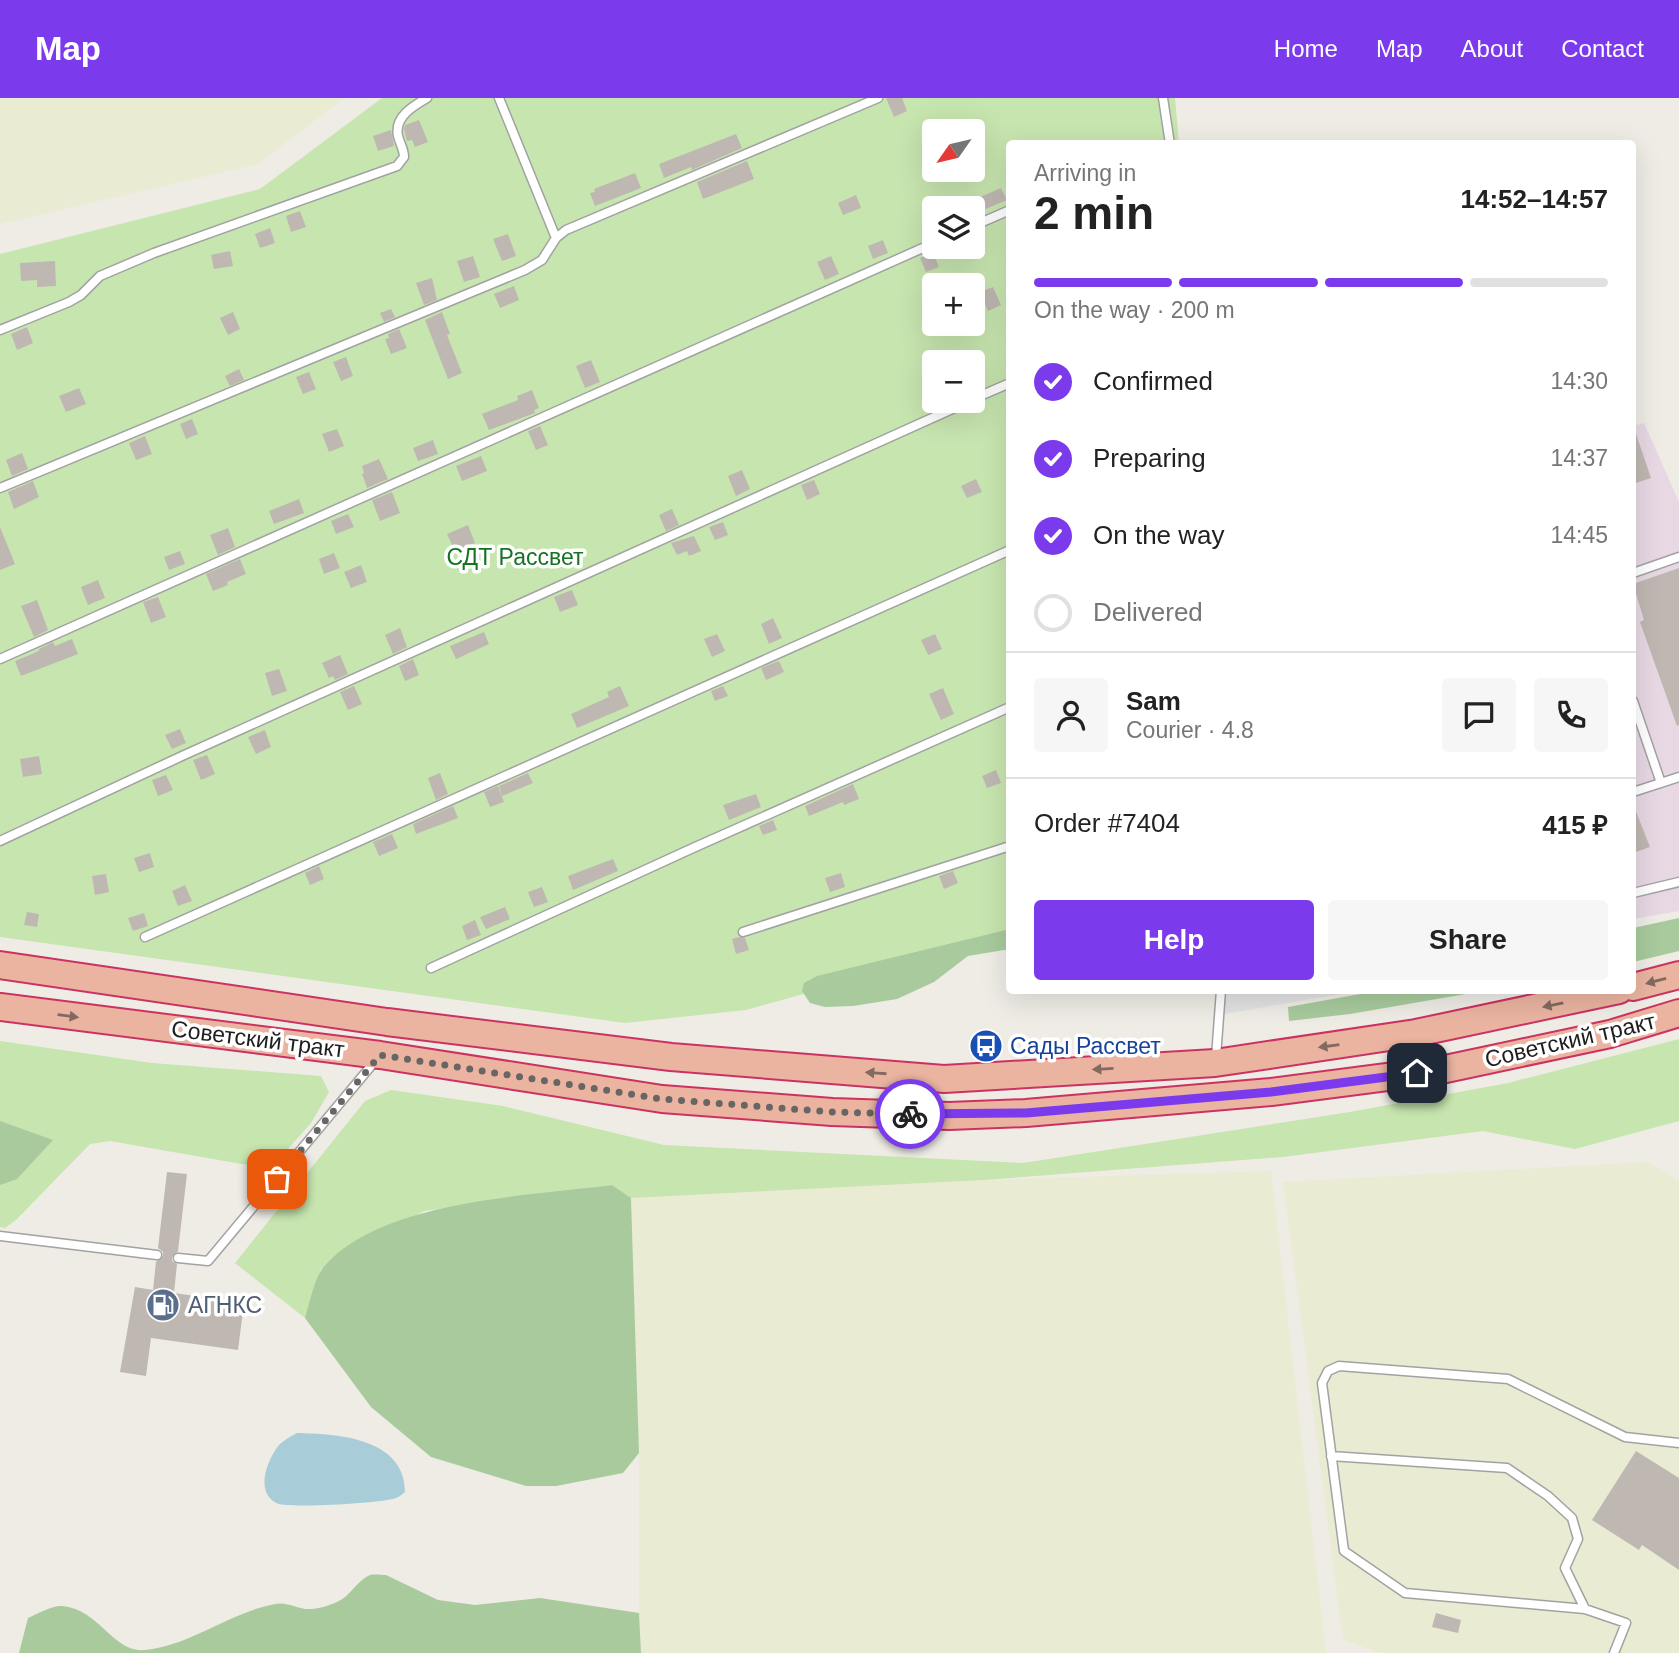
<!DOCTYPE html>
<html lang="en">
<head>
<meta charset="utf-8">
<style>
	:root { --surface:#fff; --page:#f6f6f6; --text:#222; --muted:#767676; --line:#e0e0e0; --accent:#7c3aed }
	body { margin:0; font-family:Helvetica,sans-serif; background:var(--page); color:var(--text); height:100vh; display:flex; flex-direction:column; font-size:26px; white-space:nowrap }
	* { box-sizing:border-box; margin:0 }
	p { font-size:23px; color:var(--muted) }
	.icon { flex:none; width:38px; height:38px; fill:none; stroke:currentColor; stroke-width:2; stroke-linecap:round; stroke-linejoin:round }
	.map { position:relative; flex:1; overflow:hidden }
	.sheet { position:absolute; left:1006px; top:42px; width:630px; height:854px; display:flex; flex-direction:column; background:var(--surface); border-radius:7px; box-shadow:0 7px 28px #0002 }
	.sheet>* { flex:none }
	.needle { width:46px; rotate:236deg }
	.controls { position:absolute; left:922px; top:21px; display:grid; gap:14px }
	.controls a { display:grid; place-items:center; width:63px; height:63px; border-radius:7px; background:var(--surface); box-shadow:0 7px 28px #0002; font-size:35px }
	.pin { position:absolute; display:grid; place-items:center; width:60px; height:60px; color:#fff; margin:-30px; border-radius:14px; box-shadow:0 4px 10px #0006 }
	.courier { position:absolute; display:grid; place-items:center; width:70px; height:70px; margin:-35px; border:5px solid #7c3aed; border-radius:50%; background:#fff; color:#222; box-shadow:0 2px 9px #0007 }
	.overview em { font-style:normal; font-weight:600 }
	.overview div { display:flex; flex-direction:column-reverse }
	.overview { display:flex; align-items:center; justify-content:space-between; height:119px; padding:0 28px }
	h1 { font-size:46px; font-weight:600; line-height:52px }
	.bar { display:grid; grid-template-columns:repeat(4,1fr); gap:10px 7px; align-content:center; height:84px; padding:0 28px }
	.bar i { height:9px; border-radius:5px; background:var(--line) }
	.bar .current { background:var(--accent) }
	.bar p { grid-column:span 4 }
	.line { display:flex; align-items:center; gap:18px; padding:0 28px; border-top:2px solid var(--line) }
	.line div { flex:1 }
	.round { display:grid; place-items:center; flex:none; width:74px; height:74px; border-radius:7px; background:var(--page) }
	ol { padding:0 28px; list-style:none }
	li { display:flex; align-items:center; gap:21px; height:77px }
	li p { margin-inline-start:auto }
	li .icon { padding:7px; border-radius:50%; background:var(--accent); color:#fff; stroke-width:4 }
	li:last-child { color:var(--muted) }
	li i { width:38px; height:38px; border:4px solid var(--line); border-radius:50% }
	.cta { display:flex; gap:14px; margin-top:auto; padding:14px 28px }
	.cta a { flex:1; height:80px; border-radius:7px; background:var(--accent); color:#fff; font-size:28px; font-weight:600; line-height:80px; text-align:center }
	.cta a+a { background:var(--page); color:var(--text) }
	header { display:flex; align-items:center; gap:42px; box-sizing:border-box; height:98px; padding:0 35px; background:var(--accent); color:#fff }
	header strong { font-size:33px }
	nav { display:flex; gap:38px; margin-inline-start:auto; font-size:24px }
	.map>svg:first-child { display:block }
	.industrial { fill:#e7d8e3 }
	.farmland { fill:#e9ecd2 }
	.grass { fill:#c7e5af; fill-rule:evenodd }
	.forest { fill:#a8ca9d }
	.parking { fill:#e2e2e2 }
	.water { fill:#a9ccd9 }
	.building { fill:#bfb8b2 }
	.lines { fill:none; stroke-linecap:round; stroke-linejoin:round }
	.service-casing { stroke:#a2a2a2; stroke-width:11 }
	.trunk-casing { stroke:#cc3261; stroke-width:30 }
	.service { stroke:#fff; stroke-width:8 }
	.trunk { stroke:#eab4a1; stroke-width:26 }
	.oneway { fill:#846960 }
	.done { stroke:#676664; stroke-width:7; stroke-dasharray:0 12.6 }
	.route { stroke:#7c3aed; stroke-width:9 }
	.labels { text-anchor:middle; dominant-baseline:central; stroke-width:7; stroke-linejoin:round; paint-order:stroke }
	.park-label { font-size:23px; fill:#147420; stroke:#fff }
	.street-label { font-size:23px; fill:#1e1e1e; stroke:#fff }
	.transit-label { font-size:23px; fill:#164399; stroke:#fff; text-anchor:start }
	.service-label { font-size:23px; fill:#4e5e75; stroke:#fff; text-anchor:start }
</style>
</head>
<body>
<header>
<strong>Map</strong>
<nav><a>Home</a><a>Map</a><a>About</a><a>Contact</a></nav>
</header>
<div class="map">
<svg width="1679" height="1555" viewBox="0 0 1679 1555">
	<rect width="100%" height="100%" fill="#eeece5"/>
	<path class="industrial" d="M1644,325L1679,404V813L1633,821V328Z"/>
	<path class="farmland" d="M0,0H344L258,66L0,126Z
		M1647,1064L1679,1083V1555H1381L1343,1542L1283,1084Z
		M1271,1073L1326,1555H641L639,1515V1355L631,1100L984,1082Z"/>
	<path class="grass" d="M382,0H1175L1179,45L1010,46V839L746,912L625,925L0,839V156L260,91ZM934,33H973V72H934ZM934,110H973V149H934ZM934,187H973V226H934ZM934,264H973V303H934Z
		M1679,941V1023L1575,1051L1483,1033L1283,1059L984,1082L631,1100L612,1087L424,1113L321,1171L305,1220L235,1165L365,1003L391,992L503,1008L664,1047L1023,1065L1350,1014L1508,985Z
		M0,943L152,965L321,978L329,994L311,1025L270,1071L110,1043L90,1046L16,1122L5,1130L0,1129Z"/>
	<path class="forest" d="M1679,820V853L1633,864V830Z
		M1010,831V851L968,858L934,884L897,901L853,908L825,909L810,905L802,893L804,885L817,878Z
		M1377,893V892L1483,893L1350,916L1289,923L1288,909Z
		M0,1023L53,1042L17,1081L0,1087Z
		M612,1087L631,1100L639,1355L623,1375L556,1388H526L431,1359L371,1309L305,1220C309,1207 315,1179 323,1170C379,1102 529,1098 612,1087Z
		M386,1477L438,1502L475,1507L540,1500L639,1515L641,1555H19L28,1520C37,1516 53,1507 63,1508C100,1512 113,1555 145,1552C192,1547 228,1515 275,1506C287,1503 299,1512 311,1511C319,1511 330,1507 337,1504C350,1499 357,1482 370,1477C374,1476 382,1477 386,1477Z"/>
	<path class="parking" d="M1220,893H1359L1217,917Z"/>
	<path class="water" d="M297,1335C338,1336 405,1340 405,1394C402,1396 399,1399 396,1400C384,1405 287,1411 276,1405C255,1393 267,1362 279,1347C284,1342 291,1338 297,1335Z"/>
	<path class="building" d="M886,0H902L907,13L894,19Z
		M419,22L428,44L415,49L412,42L407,43L404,32L405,27Z
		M391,32L394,48L378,53L373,38Z
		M736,36L742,50L692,72L691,69L664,80L659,66Z
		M747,63L754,81L703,101L697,84Z
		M635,75L641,90L595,108L590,95L595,94L594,91Z
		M1001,90L1007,102L973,116V110H954Z
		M856,97L861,110L843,117L838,105Z
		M300,113L306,129L291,134L286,118Z
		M270,130L275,145L260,150L255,136Z
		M508,136L516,158L502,163L493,141Z
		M883,142L888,155L873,161L868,148Z
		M230,153L233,168L214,171L211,157Z
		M933,155L939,169L926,174L920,160Z
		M473,158L480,179L464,184L457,163Z
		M831,158L839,176L825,182L817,164Z
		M55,163L56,188L37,189V182L21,183L20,165Z
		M432,180L437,202L424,207L416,185Z
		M514,188L519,202L500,210L494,196Z
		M993,189L1001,207L988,213L980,194Z
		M391,211L395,219L384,224L380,215Z
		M233,214L240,231L228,237L220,220Z
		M442,214L450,236L447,237L462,275L448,281L425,222Z
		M27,229L33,245L17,252L11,236Z
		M399,231L407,250L391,256L385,241L389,240L388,236Z
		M346,259L353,278L341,283L333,264Z
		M591,262L600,284L585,290L576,268Z
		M239,271L244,282L230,288L225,278Z
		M309,274L316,291L303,296L296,279Z
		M79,290L86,306L66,314L59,298Z
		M532,292L539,310L534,312L535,315L489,332L482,316L518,302L517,298Z
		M192,321L198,336L186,341L180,326Z
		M540,328L548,347L536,352L528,333Z
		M337,331L344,348L329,354L322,336Z
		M1635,333L1651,380L1633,386V334Z
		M145,338L152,356L136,362L129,345Z
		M433,342L438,356L418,363L413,350Z
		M22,355L28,371L12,378L6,362Z
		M481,358L487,373L462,383L456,368Z
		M379,361L388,381L367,390L362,376L364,375L362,368Z
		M742,372L750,391L736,398L728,378Z
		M976,381L982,394L967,400L961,388Z
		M814,382L820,396L807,402L801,387Z
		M33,383L39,399L14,411L8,394Z
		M392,394L400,415L380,423L372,402Z
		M299,401L304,415L274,426L269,413Z
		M672,411L679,427L666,433L659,417Z
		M348,416L354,429L336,436L331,423Z
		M723,424L728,437L715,442L709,429Z
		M468,427L475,445L455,453L447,436Z
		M0,429L15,466L0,472Z
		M228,430L235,449L218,457L210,437Z
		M694,438L701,453L689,458L687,453L677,457L671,445Z
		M180,453L185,466L169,472L164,459Z
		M334,455L340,470L324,476L319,461Z
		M240,461L246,476L227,484L228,487L213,493L206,476Z
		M361,467L367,484L351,490L344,474Z
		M1679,470V627L1677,628L1640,524L1644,522L1633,486Z
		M98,482L105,500L88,507L81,489Z
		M572,492L578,507L560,514L554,499Z
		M158,499L166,519L151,525L143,504Z
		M37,502L48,532L34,539L21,508Z
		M773,520L782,540L769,546L761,526Z
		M400,530L407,549L393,556L385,537Z
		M484,534L489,546L456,561L450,548Z
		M717,536L725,553L712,559L704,541Z
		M935,536L942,551L928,557L921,542Z
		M72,541L78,556L21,578L15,563L39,553V551L53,544L55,548Z
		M340,557L348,576L335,582L333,578L329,580L322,565Z
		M413,561L419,577L405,583L399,568Z
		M779,563L784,574L766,582L761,570Z
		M279,571L287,593L272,598L265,575Z
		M354,588L362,606L348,612L340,594Z
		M620,588L629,608L577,630L571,616L609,599L607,594Z
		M723,588L728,598L715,603L711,593Z
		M943,590L954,616L941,622L929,596Z
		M180,631L186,645L172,651L165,637Z
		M265,632L271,649L256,656L248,639Z
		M207,657L215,676L201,682L193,662Z
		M39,658L42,676L23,679L20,661Z
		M996,672L1001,685L987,690L982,678Z
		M440,675L448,696L436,702L428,680Z
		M528,675L533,685L502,698L499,688Z
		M166,677L173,692L158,698L152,682Z
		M853,686L859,701L844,707L843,704L809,718L805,708Z
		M498,688L504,704L490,709L484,694Z
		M756,696L761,709L729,722L723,707Z
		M1633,706L1650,749L1633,755Z
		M453,708L458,720L416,736L413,726Z
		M773,722L777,732L763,737L759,728Z
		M392,736L398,750L379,758L373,744Z
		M150,755L154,769L139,774L134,760Z
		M613,761L618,773L573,792L568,778Z
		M319,768L324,781L310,787L305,775Z
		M953,773L958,785L944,791L939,778Z
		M841,775L845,789L830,794L825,780Z
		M106,776L109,794L95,797L92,778Z
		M185,787L192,803L178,808L172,793Z
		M542,789L548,804L534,809L528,794Z
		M505,809L510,821L486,831L480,819Z
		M27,814L39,816L37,829L24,827Z
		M144,815L148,828L133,833L128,820Z
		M475,822L481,837L467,842L462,828Z
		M739,839L745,840L749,852L736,856L732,841Z
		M167,1074L187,1076L178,1153L172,1159V1163L177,1166L174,1195L244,1205L238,1252L151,1240L146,1278L120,1274L135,1189L153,1192L156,1164L163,1158V1154L158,1150Z
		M1636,1353L1679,1380V1472L1642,1447L1639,1452L1592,1422Z
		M1436,1515L1461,1522L1458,1535L1432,1529Z"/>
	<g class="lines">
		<defs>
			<path id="service" d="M499,0L556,140
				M1163,0L1170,46
				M973,128L1010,112
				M0,232L69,204L81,197L100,178L154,155L397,68L404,59C404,51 400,46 398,38C394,19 413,8 427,0
				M973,301L1010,285
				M0,390L525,172L542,162L556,140L566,132L878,0
				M1633,475L1679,459
				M0,561L934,145
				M1633,603L1661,685
				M1633,694L1679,679
				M0,743L182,658L970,303
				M1633,795L1679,784
				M743,834L1010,748
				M145,839L1010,452
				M431,870L693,750L1010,609
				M1216,959L1221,892
				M0,1138L157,1157
				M178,1160L208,1163L376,962
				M1331,1358L1507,1370L1548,1398L1572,1420L1578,1441L1565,1470L1585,1511
				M1614,1555L1626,1525L1585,1511L1405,1495L1344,1453L1322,1285L1328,1273L1339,1268L1508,1281L1625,1339L1679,1345"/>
			<path id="trunk" d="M0,867L387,924L671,959L944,981L1215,965L1416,935L1619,892
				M1633,889L1679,877
				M0,909L380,957L662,1001L832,1014L949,1018L1026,1015L1271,994L1441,972L1610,936L1679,915"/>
		</defs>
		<use href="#service" class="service-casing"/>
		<use href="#trunk" class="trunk-casing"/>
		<use href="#service" class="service"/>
		<use href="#trunk" class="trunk"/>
	</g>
	<defs><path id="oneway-solid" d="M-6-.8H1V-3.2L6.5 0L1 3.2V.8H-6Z" transform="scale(1.75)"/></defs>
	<g class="oneway">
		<use href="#oneway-solid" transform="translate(1656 883) rotate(165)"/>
		<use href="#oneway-solid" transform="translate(1553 907) rotate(169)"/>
		<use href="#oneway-solid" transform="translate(68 918) rotate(7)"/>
		<use href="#oneway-solid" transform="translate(1329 948) rotate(172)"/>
		<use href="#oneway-solid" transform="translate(1103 971) rotate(177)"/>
		<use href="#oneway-solid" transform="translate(876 975) rotate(-176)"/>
	</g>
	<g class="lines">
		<path class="done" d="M277,1081L380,957L662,1001L832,1014L910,1016"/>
		<path class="route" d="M910,1016L1026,1015L1271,994L1417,975"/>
	</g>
	<defs>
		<symbol id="bus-disc" viewBox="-11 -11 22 22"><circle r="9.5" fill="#1a4fb4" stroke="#fff"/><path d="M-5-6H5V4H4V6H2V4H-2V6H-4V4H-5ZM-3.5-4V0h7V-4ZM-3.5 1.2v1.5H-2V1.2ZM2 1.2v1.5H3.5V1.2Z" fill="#fff"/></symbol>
		<symbol id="fuel-disc" viewBox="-11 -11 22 22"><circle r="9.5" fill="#5c6f8a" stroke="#fff"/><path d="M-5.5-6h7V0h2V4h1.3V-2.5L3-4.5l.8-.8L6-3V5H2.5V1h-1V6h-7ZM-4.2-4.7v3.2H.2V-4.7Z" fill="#fff"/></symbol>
	</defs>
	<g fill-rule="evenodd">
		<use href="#bus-disc" x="967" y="929" width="38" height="38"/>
		<use href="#fuel-disc" x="144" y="1188" width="38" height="38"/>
	</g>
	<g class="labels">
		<g class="park-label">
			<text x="515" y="459">СДТ Рассвет</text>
		</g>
		<g class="street-label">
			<text transform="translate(258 941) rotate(7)">Советский тракт</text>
			<text transform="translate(1570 942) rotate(-13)">Советский тракт</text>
		</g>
		<g class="transit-label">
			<text x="1010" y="948">Сады Рассвет</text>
		</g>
		<g class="service-label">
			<text x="188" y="1207">АГНКС</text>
		</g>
	</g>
</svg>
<div class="controls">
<a><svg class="needle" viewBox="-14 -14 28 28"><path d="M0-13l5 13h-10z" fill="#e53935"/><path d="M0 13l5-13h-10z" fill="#767676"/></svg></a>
<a><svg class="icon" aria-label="layers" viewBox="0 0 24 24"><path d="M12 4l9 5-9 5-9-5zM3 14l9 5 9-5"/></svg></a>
<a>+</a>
<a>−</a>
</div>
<div class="pin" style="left:277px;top:1081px;background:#ea580c"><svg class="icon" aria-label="bag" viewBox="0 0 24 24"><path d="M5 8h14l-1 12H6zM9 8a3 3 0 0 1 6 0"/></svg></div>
<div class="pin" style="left:1417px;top:975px;background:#1f2937"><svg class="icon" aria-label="home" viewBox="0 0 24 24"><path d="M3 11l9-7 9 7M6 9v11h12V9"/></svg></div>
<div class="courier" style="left:910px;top:1016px"><svg class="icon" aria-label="bike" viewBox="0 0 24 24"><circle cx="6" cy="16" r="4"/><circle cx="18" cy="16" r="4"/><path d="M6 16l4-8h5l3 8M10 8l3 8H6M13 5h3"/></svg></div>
<section class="sheet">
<div class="overview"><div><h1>2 min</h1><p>Arriving in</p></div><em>14:52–14:57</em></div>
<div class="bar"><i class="current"></i><i class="current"></i><i class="current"></i><i></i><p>On the way · 200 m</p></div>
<ol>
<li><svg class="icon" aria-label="check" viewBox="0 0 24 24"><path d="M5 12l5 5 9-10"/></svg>Confirmed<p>14:30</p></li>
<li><svg class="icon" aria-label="check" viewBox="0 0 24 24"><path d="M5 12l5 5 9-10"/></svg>Preparing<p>14:37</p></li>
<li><svg class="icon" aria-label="check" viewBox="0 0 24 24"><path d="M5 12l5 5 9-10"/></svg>On the way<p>14:45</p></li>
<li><i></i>Delivered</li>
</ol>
<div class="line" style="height:126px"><a class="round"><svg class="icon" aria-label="person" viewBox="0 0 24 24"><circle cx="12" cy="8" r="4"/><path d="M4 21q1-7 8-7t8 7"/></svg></a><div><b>Sam</b><p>Courier · 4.8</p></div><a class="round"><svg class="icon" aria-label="chat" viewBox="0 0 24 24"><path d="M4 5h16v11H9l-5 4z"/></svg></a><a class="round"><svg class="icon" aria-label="phone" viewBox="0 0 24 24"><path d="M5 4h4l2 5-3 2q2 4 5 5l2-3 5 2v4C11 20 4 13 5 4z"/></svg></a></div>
<div class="line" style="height:91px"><div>Order #7404</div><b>415 ₽</b></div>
<div class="cta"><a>Help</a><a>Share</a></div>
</section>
</div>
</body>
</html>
